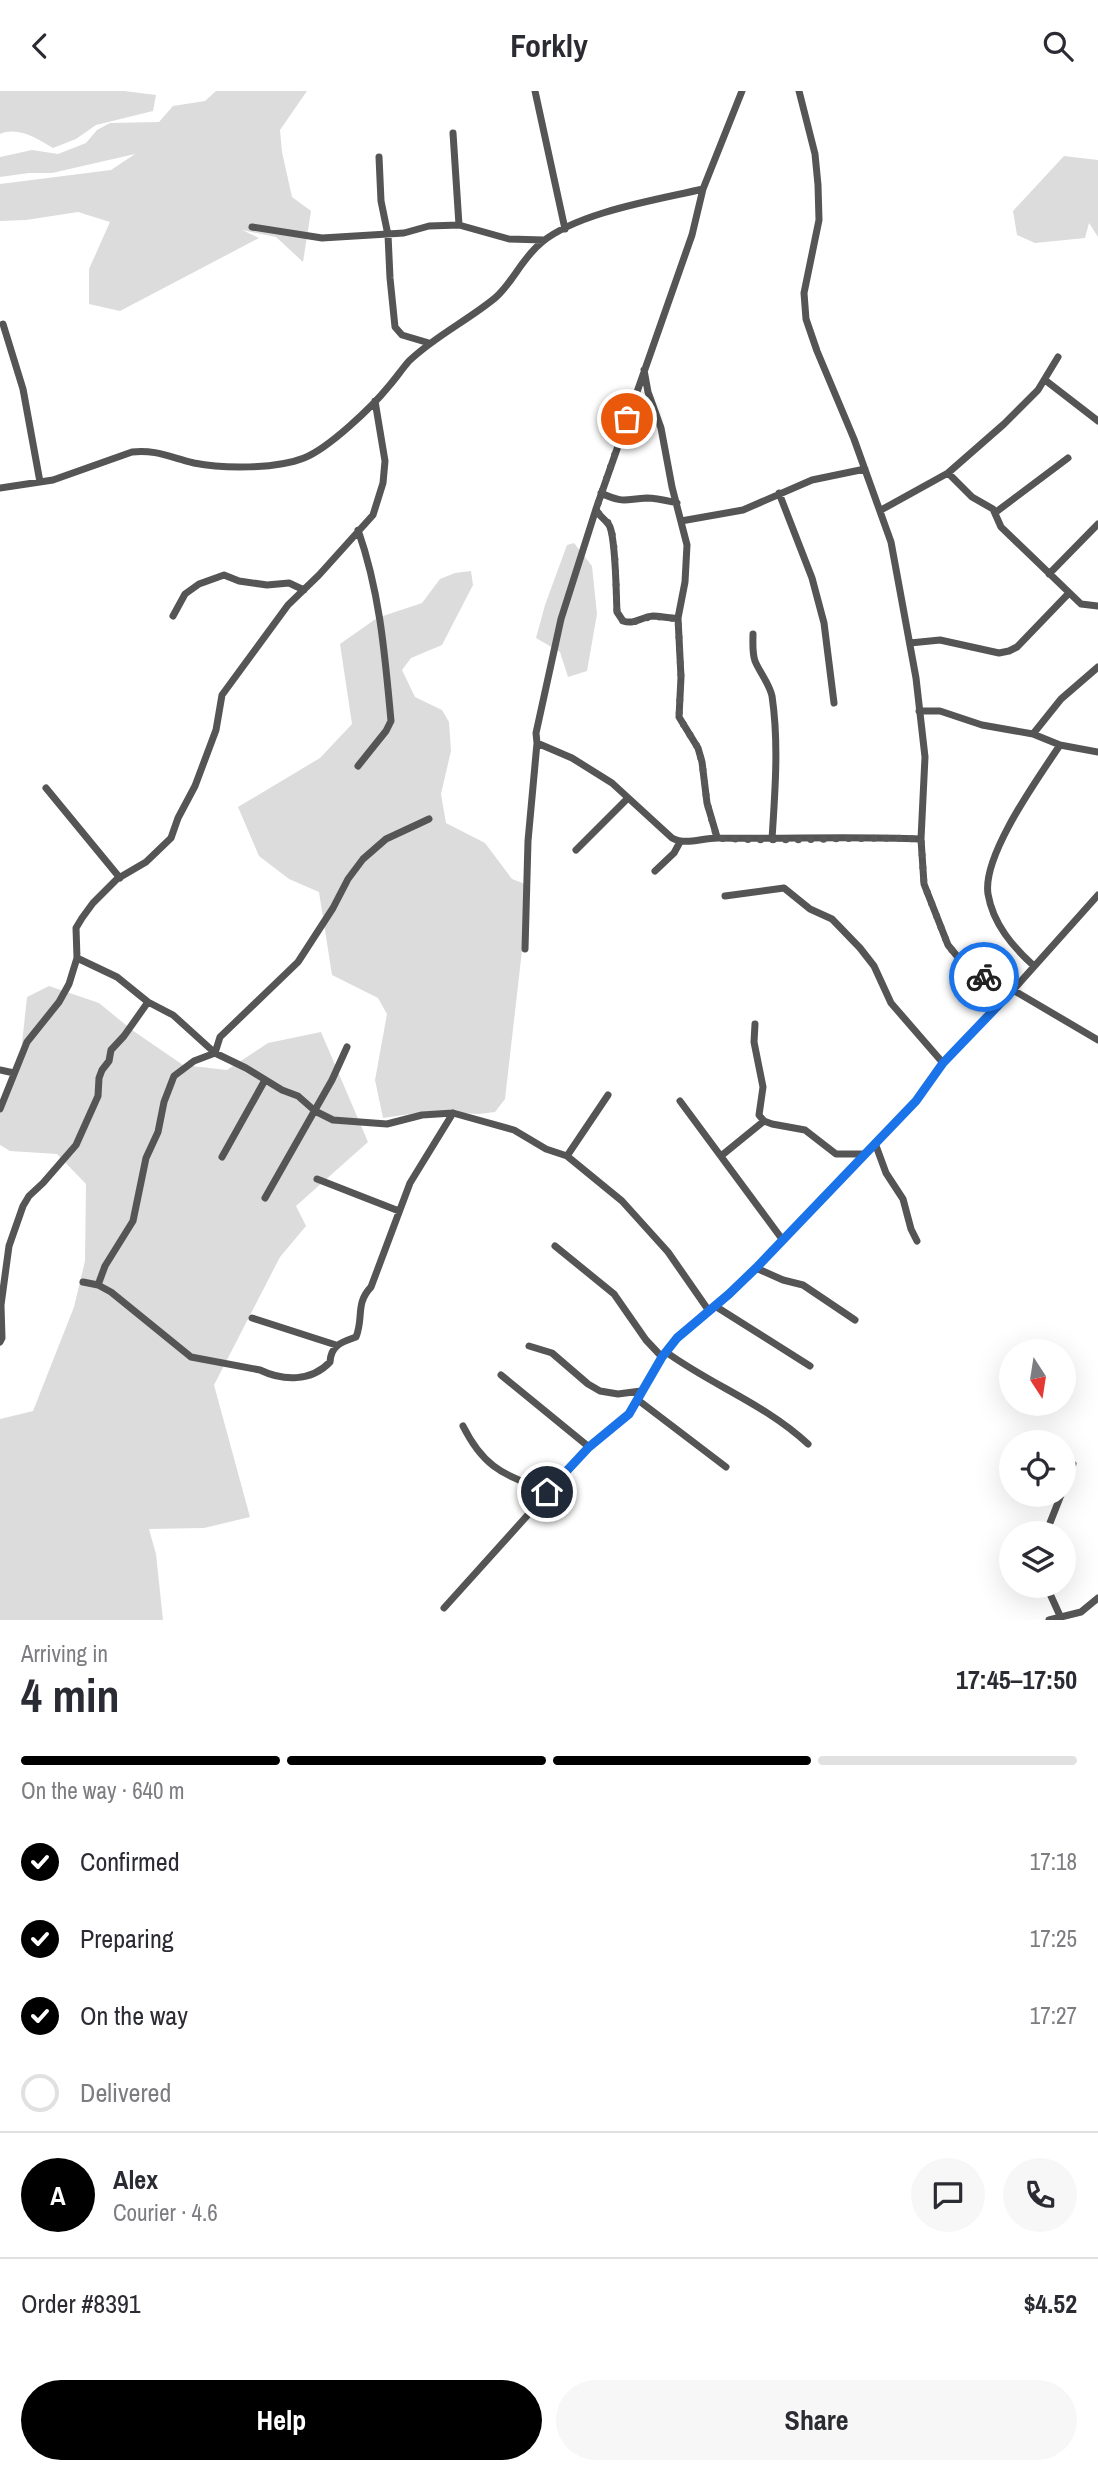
<!DOCTYPE html>
<html lang="en">
<head>
<meta charset="utf-8">
<style>
	:root { --surface:#fff; --page:#f7f7f7; --text:#2b2b33; --muted:#7c7c81; --line:#e1e1e2; --accent:#000 }
	body { margin:0; font-family:"Archivo Narrow",sans-serif; background:var(--page); color:var(--text); height:100vh; display:flex; flex-direction:column; font-size:26px; white-space:nowrap }
	* { box-sizing:border-box; margin:0 }
	p { font-size:23px; color:var(--muted) }
	.icon { flex:none; width:38px; height:38px; fill:none; stroke:currentColor; stroke-width:2; stroke-linecap:round; stroke-linejoin:round }
	.map { position:relative; height:1529px; overflow:hidden }
	.side { display:flex; flex-direction:column; background:var(--surface); flex:1 }
	.side>* { flex:none }
	.needle { width:46px; rotate:168deg }
	.tools { position:absolute; left:999px; top:1248px; display:grid; gap:14px }
	.tools a { display:grid; place-items:center; width:77px; height:77px; border-radius:50%; background:var(--surface); box-shadow:0 7px 28px #0002; font-size:35px }
	.pin { position:absolute; display:grid; place-items:center; width:60px; height:60px; color:#fff; margin:-30px; border:4px solid #fff; border-radius:50%; box-shadow:0 2px 7px #0007 }
	.courier { position:absolute; display:grid; place-items:center; width:70px; height:70px; margin:-35px; border:5px solid #1a73e8; border-radius:50%; background:#fff; color:#222; box-shadow:0 2px 9px #0007 }
	.head em { font-style:normal; font-weight:700 }
	.head div { display:flex; flex-direction:column-reverse }
	.head { display:flex; align-items:center; justify-content:space-between; height:119px; padding:0 21px }
	h1 { font-size:46px; font-weight:700; line-height:52px }
	.bar { display:grid; grid-template-columns:repeat(4,1fr); gap:10px 7px; align-content:center; height:84px; padding:0 21px }
	.bar i { height:9px; border-radius:5px; background:var(--line) }
	.bar .current { background:var(--accent) }
	.bar p { grid-column:span 4 }
	.line { display:flex; align-items:center; gap:18px; padding:0 21px; border-top:2px solid var(--line) }
	.line div { flex:1 }
	.round { display:grid; place-items:center; flex:none; width:74px; height:74px; border-radius:37px; background:var(--page) }
	ol { padding:0 21px; list-style:none }
	li { display:flex; align-items:center; gap:21px; height:77px }
	li p { margin-inline-start:auto }
	li .icon { padding:7px; border-radius:50%; background:var(--accent); color:#fff; stroke-width:4 }
	li:last-child { color:var(--muted) }
	li i { width:38px; height:38px; border:4px solid var(--line); border-radius:50% }
	.primary-button { display:flex; gap:14px; margin-top:auto; padding:14px 21px }
	.primary-button a { flex:1; height:80px; border-radius:42px; background:var(--accent); color:#fff; font-size:28px; font-weight:700; line-height:80px; text-align:center }
	.primary-button a+a { background:var(--page); color:var(--text) }
	header { display:flex; justify-content:space-between; align-items:center; height:91px; padding:0 21px; background:var(--surface); font-size:32px; font-weight:700 }
	.map>svg:first-child { display:block }
	.green { fill:#dcdcdc }
	.lines { fill:none; stroke-linecap:round; stroke-linejoin:round }
	.minor { stroke:#555; stroke-width:7 }
	.done { stroke:#595959; stroke-width:7; stroke-dasharray:0 12.6 }
	.route { stroke:#1a73e8; stroke-width:9 }
</style>
</head>
<body>
<header><svg class="icon" aria-label="back" viewBox="0 0 24 24"><path d="M15 5l-7 7 7 7"/></svg>Forkly<svg class="icon" aria-label="search" viewBox="0 0 24 24"><circle cx="10" cy="10" r="6"/><path d="M15 15l6 6"/></svg></header>
<div class="map">
<svg width="1098" height="1529" viewBox="0 0 1098 1529">
	<rect width="100%" height="100%" fill="#fff"/>
	<path class="green" d="M0,0H124L156,4L153,20L96,34L76,48L53,57C38,48 18,35 0,43Z
		M216,0H307L280,39L282,61L292,106L311,120L303,171L276,146L242,139L259,147L120,220L89,213V178L110,131L78,121L26,129L0,130V93L111,79L135,63L52,82H29L0,86V66L32,59L58,63L86,52L97,39L110,32L159,31L173,15L205,10Z
		M1064,65L1098,69V146L1089,132L1085,147L1035,152L1017,144L1013,120Z
		M574,452L592,475L597,523L587,580L568,586L560,561L536,547L545,514L567,454Z
		M471,480L473,494L442,554L411,567L402,579L415,606L442,619L449,631L451,660L441,703L446,732L485,752L512,788L525,793L528,807L505,1008L495,1021L479,1023L431,1020L383,1027L375,989L387,923L378,907L332,884L319,801L289,788L259,765L238,716L320,667L352,633L340,553L377,527L422,512L440,488L455,482Z
		M49,895L99,912L132,939L183,974L227,979L268,952L321,941L368,1051L296,1115L306,1135L280,1166L214,1294L250,1426L204,1437L149,1438L156,1463L163,1529H0V1328L33,1320L74,1216L85,1170L86,1093L57,1063L10,1060L0,1054V1010L21,962L27,906Z"/>
	<g class="lines">
		<path class="minor" d="M535,0L565,138
			M742,0L703,98L692,144L596,418L561,528L536,642L537,652L572,667L612,692L672,747C687,755 703,746 720,747C787,748 854,745 921,748
			M799,0L815,63L818,94L819,129L804,202L806,228L817,260L854,348L891,451L916,587L925,666L921,748L924,793L948,854L961,870L977,883L1013,899L1098,949
			M453,42L459,134
			M379,66L381,110L388,144L390,187L395,236L402,244L429,252
			M252,136L322,147L404,142L429,135L459,134L509,148L544,149
			M3,233L23,298L40,391
			M644,279L648,301L661,337L672,396L687,454L685,491L678,527L681,586L679,626L698,657L702,671L707,712L717,746
			M1045,289L1098,330
			M948,382L972,406L993,418L1001,436L1081,513L1098,515
			M0,397L53,389L132,361C155,358 172,367 194,372C224,378 276,378 304,367C329,357 372,316 389,295C396,287 402,278 409,270C435,245 467,230 495,207C512,193 521,168 542,151C579,121 656,109 703,98
			M601,402C624,413 625,408 647,407C657,407 668,410 677,412
			M779,402L812,487L824,532L834,612
			M596,418C599,426 607,429 610,436C616,452 616,501 617,521L623,530C635,534 641,526 653,525C661,525 669,528 678,527
			M881,419L948,382L1004,333L1038,299L1058,266
			M996,421L1068,367
			M681,430L743,419L812,389L865,378
			M1049,483L1098,433
			M173,525L185,503L199,493L224,484L239,490L267,494L289,492L304,499
			M753,543C753,552 752,561 755,570C760,582 769,592 772,605C779,652 775,701 772,748
			M910,552L940,549L999,562L1009,560L1017,556L1069,502
			M919,620H940L982,634L1033,643L1060,654L1098,661
			M1033,643L1061,608L1098,576
			M358,675L386,640L391,630C385,565 380,501 358,439
			M46,697L120,787
			M576,759L628,707
			M655,780L674,762L680,751
			M725,805L784,797L810,818L832,828L860,857L874,875L891,912L943,972
			M525,858L528,750L537,652
			M77,867L117,886L148,911L173,924L215,962L246,977L282,999L298,1005L315,1020L333,1029L387,1033L422,1024L453,1022L514,1039L546,1058L567,1065L622,1110L668,1161L709,1220
			M1034,875C1013,856 993,833 988,803C982,764 1039,686 1060,654
			M755,933L754,951L763,996L759,1024L764,1030L772,1033L805,1039L836,1063H862
			M0,979L14,982
			M680,1010L782,1148
			M0,1018L27,951L59,911L69,893L77,867L76,837L82,827L93,812L117,788L146,771L171,747L178,727L195,695L216,639L222,604L288,514L319,484L373,424L383,392L385,370L375,310
			M875,1052L886,1082L903,1108L911,1138L917,1150
			M567,1065L608,1004
			M721,1065L764,1030
			M222,1066L265,989
			M317,1088L399,1120
			M265,1107L332,989L347,956
			M555,1155L614,1203L646,1249L662,1266
			M756,1177L783,1189L803,1194L855,1229
			M83,1191L98,1194L111,1201L191,1266L260,1279C283,1290 311,1291 330,1271C331,1254 342,1251 356,1246C364,1226 355,1213 371,1196L410,1092L453,1022
			M98,1194L105,1175L133,1130L146,1067L158,1041L164,1011L174,985L194,970L215,962L220,946L298,871L333,817L348,788L363,768L386,748L429,728
			M715,1215L810,1275
			M252,1227L336,1254
			M0,1251L2,1247L1,1214L9,1155L23,1115L29,1105L43,1092L76,1054L98,1005L99,987L102,979L109,970L111,959L124,945L148,911
			M529,1255L552,1262L588,1293L600,1300L618,1303L641,1300
			M666,1261C713,1295 765,1313 808,1353
			M501,1284L589,1356
			M638,1309L726,1376
			M463,1335C485,1379 505,1383 547,1401
			M1064,1395L1073,1373
			M1046,1442L1061,1404
			M1046,1494L1061,1527
			M444,1517L589,1356L629,1323L662,1266L677,1247L729,1204L756,1177L916,1010L943,972L1013,899L1098,804
			M1049,1529L1081,1521L1098,1507"/>
	</g>
	<g class="lines">
		<path class="done" d="M627,328L596,418C599,426 607,428 610,435C616,450 616,502 617,521L623,530C635,534 641,526 653,526C661,525 669,528 678,527L681,586L679,626L698,657L702,671L707,712L717,747C785,752 853,745 921,748L924,793L948,854L961,870L984,886"/>
		<path class="route" d="M547,1401L589,1356L629,1323L662,1266L677,1247L729,1203L756,1177L916,1010L943,972L1013,899L984,886"/>
	</g>
</svg>
<div class="tools">
<a><svg class="needle" viewBox="-14 -14 28 28"><path d="M0-13l5 13h-10z" fill="#e53935"/><path d="M0 13l5-13h-10z" fill="#7c7c81"/></svg></a>
<a><svg class="icon" aria-label="locate" viewBox="0 0 24 24"><circle cx="12" cy="12" r="6"/><path d="M12 2v4M12 18v4M2 12h4M18 12h4"/></svg></a>
<a><svg class="icon" aria-label="layers" viewBox="0 0 24 24"><path d="M12 4l9 5-9 5-9-5zM3 14l9 5 9-5"/></svg></a>
</div>
<div class="pin" style="left:627px;top:328px;background:#ea580c"><svg class="icon" aria-label="bag" viewBox="0 0 24 24"><path d="M5 8h14l-1 12H6zM9 8a3 3 0 0 1 6 0"/></svg></div>
<div class="pin" style="left:547px;top:1401px;background:#1f2937"><svg class="icon" aria-label="home" viewBox="0 0 24 24"><path d="M3 11l9-7 9 7M6 9v11h12V9"/></svg></div>
<div class="courier" style="left:984px;top:886px"><svg class="icon" aria-label="bike" viewBox="0 0 24 24"><circle cx="6" cy="16" r="4"/><circle cx="18" cy="16" r="4"/><path d="M6 16l4-8h5l3 8M10 8l3 8H6M13 5h3"/></svg></div>
</div>
<section class="side">
<div class="head"><div><h1>4 min</h1><p>Arriving in</p></div><em>17:45–17:50</em></div>
<div class="bar"><i class="current"></i><i class="current"></i><i class="current"></i><i></i><p>On the way · 640 m</p></div>
<ol>
<li><svg class="icon" aria-label="check" viewBox="0 0 24 24"><path d="M5 12l5 5 9-10"/></svg>Confirmed<p>17:18</p></li>
<li><svg class="icon" aria-label="check" viewBox="0 0 24 24"><path d="M5 12l5 5 9-10"/></svg>Preparing<p>17:25</p></li>
<li><svg class="icon" aria-label="check" viewBox="0 0 24 24"><path d="M5 12l5 5 9-10"/></svg>On the way<p>17:27</p></li>
<li><i></i>Delivered</li>
</ol>
<div class="line" style="height:126px"><b class="round" style="background:var(--accent);color:#fff">A</b><div><b>Alex</b><p>Courier · 4.6</p></div><a class="round"><svg class="icon" aria-label="chat" viewBox="0 0 24 24"><path d="M4 5h16v11H9l-5 4z"/></svg></a><a class="round"><svg class="icon" aria-label="phone" viewBox="0 0 24 24"><path d="M5 4h4l2 5-3 2q2 4 5 5l2-3 5 2v4C11 20 4 13 5 4z"/></svg></a></div>
<div class="line" style="height:91px"><div>Order #8391</div><b>$4.52</b></div>
<div class="primary-button"><a>Help</a><a>Share</a></div>
</section>
</body>
</html>
